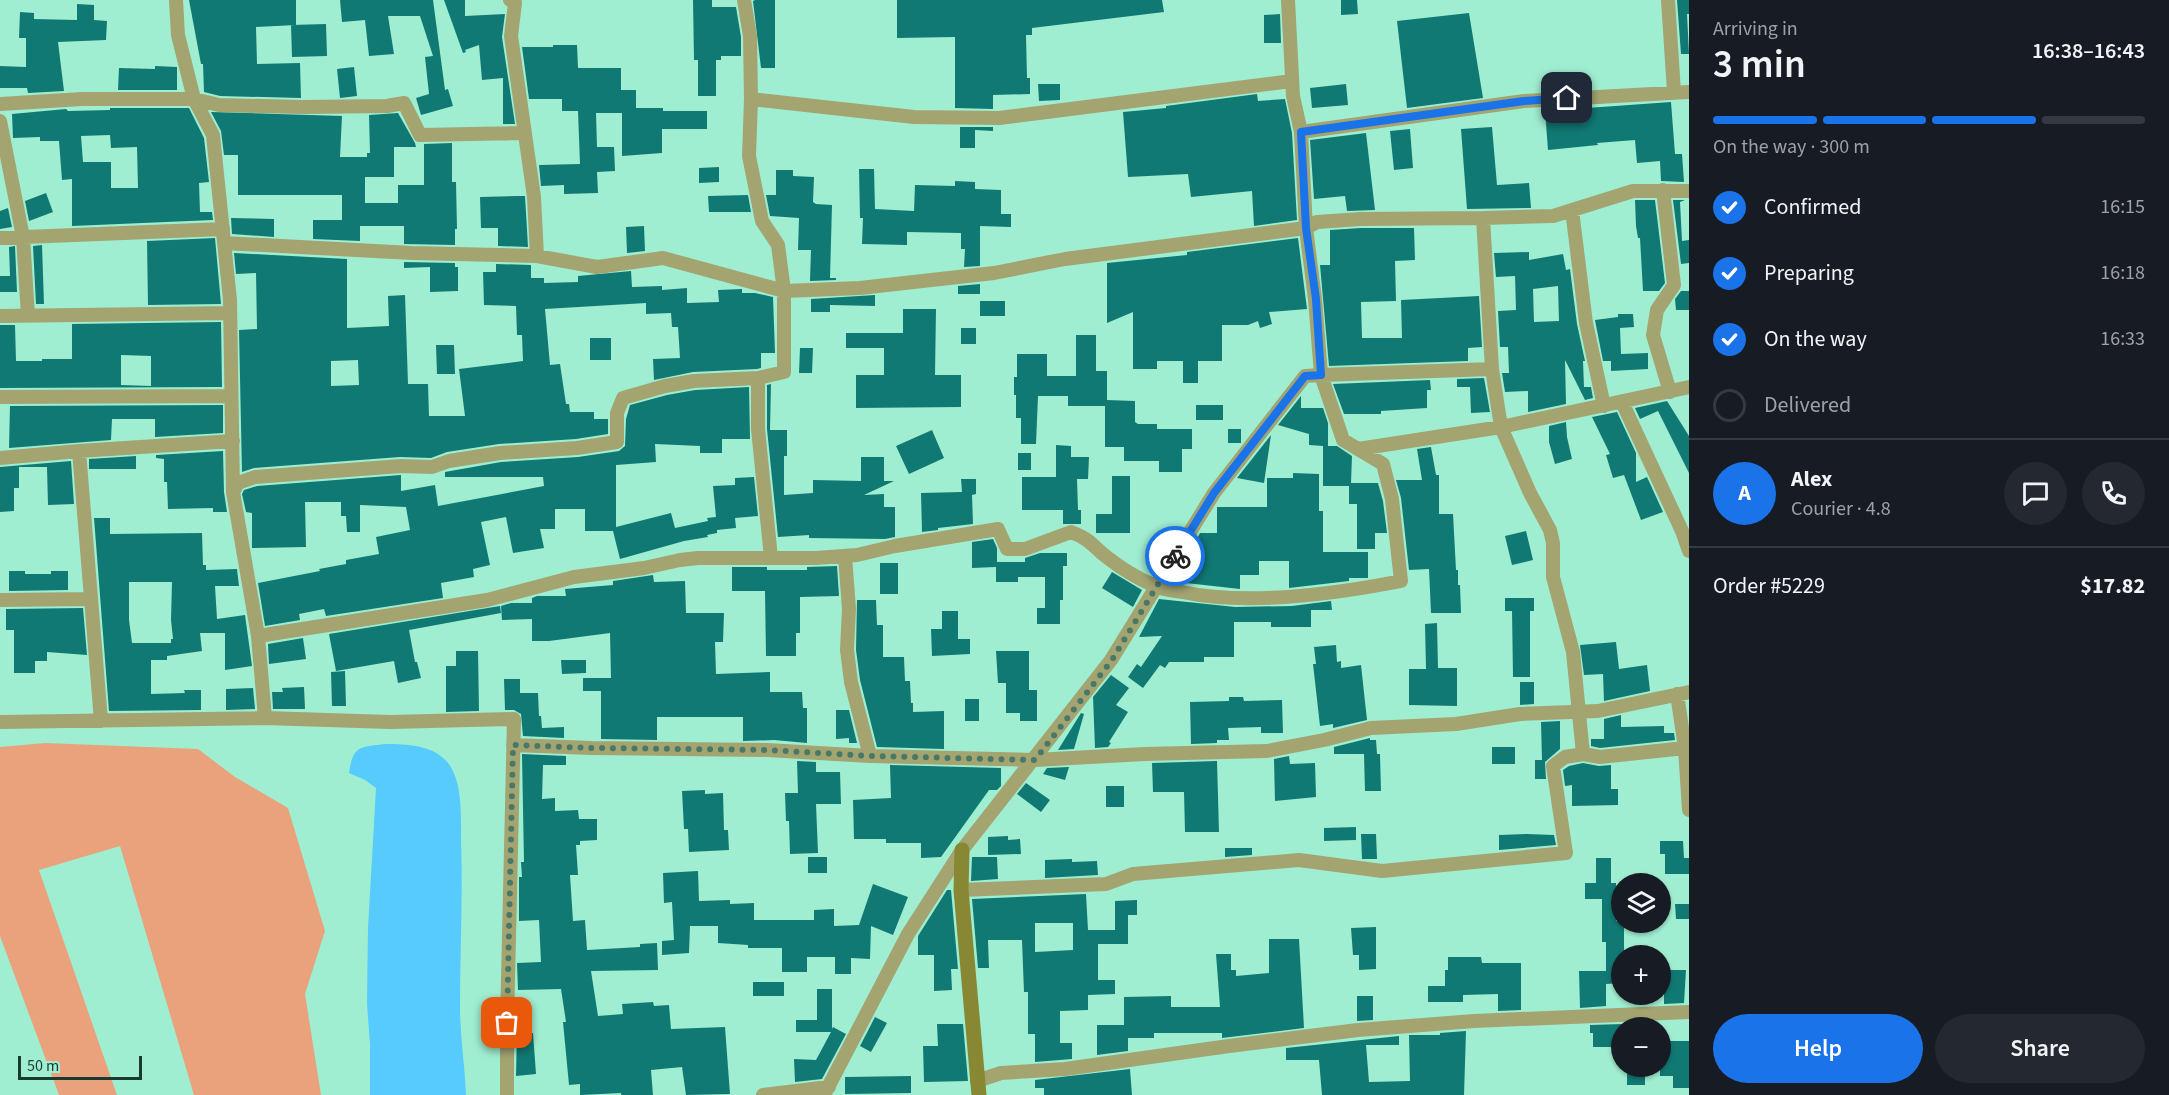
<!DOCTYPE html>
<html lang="en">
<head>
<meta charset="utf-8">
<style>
	:root { --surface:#171b24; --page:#242831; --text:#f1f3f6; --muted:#9ea1a6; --line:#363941; --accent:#1a73e8 }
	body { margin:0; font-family:"Source Sans 3",sans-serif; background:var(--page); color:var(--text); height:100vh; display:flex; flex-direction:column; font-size:22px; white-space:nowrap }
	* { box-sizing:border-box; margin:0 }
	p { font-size:20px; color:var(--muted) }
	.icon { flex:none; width:33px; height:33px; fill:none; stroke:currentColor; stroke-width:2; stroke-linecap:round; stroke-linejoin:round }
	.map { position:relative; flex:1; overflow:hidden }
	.side { display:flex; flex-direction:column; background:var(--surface); width:480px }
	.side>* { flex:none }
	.controls { position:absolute; left:1611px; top:873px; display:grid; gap:12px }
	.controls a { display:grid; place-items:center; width:60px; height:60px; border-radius:50%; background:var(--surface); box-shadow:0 2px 4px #0004; font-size:30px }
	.scale { position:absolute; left:18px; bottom:15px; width:124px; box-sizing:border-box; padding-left:6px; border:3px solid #193a2f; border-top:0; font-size:16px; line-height:21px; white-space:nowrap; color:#193a2f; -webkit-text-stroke:4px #a0eed1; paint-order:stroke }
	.pin { position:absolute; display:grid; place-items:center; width:51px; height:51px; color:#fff; margin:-26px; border-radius:12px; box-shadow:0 3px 9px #0006 }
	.courier { position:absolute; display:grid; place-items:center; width:60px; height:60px; margin:-30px; border:4px solid #1a73e8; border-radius:50%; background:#fff; color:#222; box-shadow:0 2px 8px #0007 }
	.summary em { font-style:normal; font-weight:600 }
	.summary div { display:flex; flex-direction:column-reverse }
	.summary { display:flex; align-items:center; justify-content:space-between; height:102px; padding:0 24px }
	h1 { font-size:39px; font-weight:600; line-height:45px }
	.bar { display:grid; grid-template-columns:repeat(4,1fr); gap:9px 6px; align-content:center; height:72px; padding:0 24px }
	.bar i { height:8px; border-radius:4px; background:var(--line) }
	.bar .active { background:var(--accent) }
	.bar p { grid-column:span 4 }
	.line { display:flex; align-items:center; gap:15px; padding:0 24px; border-top:2px solid var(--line) }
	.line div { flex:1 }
	.round { display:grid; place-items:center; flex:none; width:63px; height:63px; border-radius:32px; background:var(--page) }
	ol { padding:0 24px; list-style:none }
	li { display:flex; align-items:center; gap:18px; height:66px }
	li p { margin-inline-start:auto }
	li .icon { padding:6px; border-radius:50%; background:var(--accent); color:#fff; stroke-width:4 }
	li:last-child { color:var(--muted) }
	li i { width:33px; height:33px; border:3px solid var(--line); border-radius:50% }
	.action { display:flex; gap:12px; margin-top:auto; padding:12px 24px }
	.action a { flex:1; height:69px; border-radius:36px; background:var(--accent); color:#fff; font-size:24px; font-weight:600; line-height:69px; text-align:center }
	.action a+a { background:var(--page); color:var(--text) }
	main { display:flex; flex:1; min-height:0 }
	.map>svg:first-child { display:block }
	.green { fill:#e9a27c }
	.water { fill:#57cbfd }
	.building { fill:#117974; fill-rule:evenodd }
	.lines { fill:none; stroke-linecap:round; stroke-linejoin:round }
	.street { stroke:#a3a470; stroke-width:14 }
	.secondary { stroke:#888834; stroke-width:15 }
	.done { stroke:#487968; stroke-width:6; stroke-dasharray:0 10.8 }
	.route { stroke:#1a73e8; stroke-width:8 }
</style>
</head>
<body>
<main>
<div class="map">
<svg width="1689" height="1095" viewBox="0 0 1689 1095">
	<rect width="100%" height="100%" fill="#a0eed1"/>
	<path class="green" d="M45,743L198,749L235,777L288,808L325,931L305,994L321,1095H194L120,846L39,870L117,1095H59L0,936V747Z"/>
	<path class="water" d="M385,744C409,744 441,745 453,771C462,790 461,817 461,839C463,895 460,951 460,1008C460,1037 465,1066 466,1095H370V1045L367,1004L368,928L376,788L365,780L349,773C353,746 359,747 385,744Z"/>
	<path class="building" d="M189,0H296V25L256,27L257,64L300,63L301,98L220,96L204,92L203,64H201Z
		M340,0H433L445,90L448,89L453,106L421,115L416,98L429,94L425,57L433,56L420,16H388L394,54L369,56L365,20L342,22Z
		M444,0H465V16L505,14L502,37L515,124H503V78L482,80L479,45L465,50L466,52L463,53Z
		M693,0H712V7H736L741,37V56H721V60H716V96H698V60H694Z
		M755,0H775V68H761L753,1Z
		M897,0H1162L1164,12L1032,28V35H1026L1027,78H1030V94L993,95V109L955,108V37L897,38Z
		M1341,0H1357L1358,14L1341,15Z
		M1677,0H1689V14H1687L1689,54H1681Z
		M77,4L94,5V20L107,21L106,40L58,42L64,91L28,93L27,88H0V66L26,67V38H19L20,12L34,13V19L77,20Z
		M1469,13L1483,98L1407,108L1397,21Z
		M1280,14L1281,43H1264V15Z
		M326,24L327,56L292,57L291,25Z
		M553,45H577L578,68H621V90H636V108H663V111H707V129H662V153L622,156V113H596L597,147H614L615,171L597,172L598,193L564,194V185L541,186L539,165L580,164L578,111H562V99H529L522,47H553Z
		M155,66L177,67V90H118L119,68L155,69Z
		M354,67L357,96L340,98L337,69Z
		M1038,84H1060V100L1039,101Z
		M1346,84L1348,105L1312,108L1310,88Z
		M1257,94L1258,101L1285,99L1292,133L1297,220L1254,226L1252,191L1191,197L1188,174L1128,177L1123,112L1166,108V106Z
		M1671,102L1675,154H1682L1684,182L1661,181L1660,161L1637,163L1635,140L1597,143L1598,145L1548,150L1545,111Z
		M110,108H189L204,138L209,182L199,183L200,212H212L213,220L72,226V179L62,180L59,141H40V137L13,138L12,114L66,109L68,111L110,110ZM110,135L111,148L137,147L138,188H111V162H83L81,136Z
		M211,112L342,116L340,157H367V153H370L369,115L398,113L415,143L416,147H394V177H365V203H398V185H424V144L452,143V182H456L457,229H455V245L404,244V226H360V241L313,239V220H342V195H238V155H224L221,131Z
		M960,127H993V131L975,130V148H960Z
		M1492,127L1497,185L1529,183L1531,208L1467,209L1461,129Z
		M1410,129L1413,168L1394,170L1390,131Z
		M1366,133L1375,210L1347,211L1345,196L1314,199L1310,140Z
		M719,167V182L699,183V168Z
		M859,169H874L875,209L914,211L915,185L955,186V181L975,182V189L1001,190V214H1011V227L980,226V266L964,267L965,249H961V233L907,232V245L862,244L863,218H860Z
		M776,170H793V176L814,177L813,202L816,204L832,205L830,278H836V280L810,281L811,250H798L799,218L770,216L766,195H776Z
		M46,193L53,212L29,221L25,201Z
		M748,195L751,212H709L708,196Z
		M516,196H525L528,247L498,246V228H481L480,197Z
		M1635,200H1655L1665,283L1659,291H1643L1640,238H1638L1636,226Z
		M1673,200H1685L1680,202L1682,241L1689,240V263L1681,264Z
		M8,208L12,227L0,229V211Z
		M231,218L274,219V237L232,234Z
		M644,226L645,251L627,253L626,227Z
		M1361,228H1414L1415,260L1395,261L1396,301L1361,302L1362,338H1402L1401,300L1479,296L1482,347L1468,348V361L1329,366L1320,265H1330V230Z
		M215,238L221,304L148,305L147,241Z
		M1298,238L1307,309L1269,312L1272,324L1260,328L1258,321L1248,325H1222V361H1198V383H1183V361H1157V369H1133V312L1107,323V263L1187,255V252Z
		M42,245L44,304H36L33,246Z
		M15,246L17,292H0V276H10L9,247Z
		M1529,252V260L1563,254L1566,270L1570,269L1577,324L1585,361H1583L1584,387H1591L1593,398L1585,400L1565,360L1566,404L1528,412V391L1505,392L1502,373H1509L1508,347H1500L1498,311L1516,310L1515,276L1496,277L1494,253ZM1558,286L1559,321L1534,322L1533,289Z
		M234,253L347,259V328L389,326L388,296L405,295L408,384H428L429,416H465L459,369L523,361L522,335H517L516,306L484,305L483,272H496V264L531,265V278H544V283L578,282V276L631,271L632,287L662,286V290L687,288V303L719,302L718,290L742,289V293H755L773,297L775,353H761V368L757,369L693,372L654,380L653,359L680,358L678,327H672L671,313L646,314V303L545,309L550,365L560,364L566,404H569L570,412H594V419H608V434L576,439L499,444L447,452L431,458L400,457L254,468L242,472L239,330L257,329L256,273L236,274ZM358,360L359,385L331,386V361Z
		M404,262L455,263V267H458V291L430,292V267L404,268Z
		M980,284V294H958V286Z
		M1681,291H1689V310H1676L1675,299Z
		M875,295V306L830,305V312H811V299Z
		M980,301H1005V316H980Z
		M903,309H936L935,375H961V407L856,408V375H884V348H846V333H903Z
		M1618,314H1633L1634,327L1620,328L1621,354L1648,353V369L1611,371V361H1603L1595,320L1618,317Z
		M221,322L222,387L0,388V325H15L16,361H42V359H72V324ZM121,355L151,356V386L121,385Z
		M961,328H976V344H961Z
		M1076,335H1096V371H1107V400L1135,401V422L1138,424H1157V429H1192V449H1182V472H1159V461H1124V447H1105V406H1068V396H1038L1036,444H1021V418H1016V395H1014V377H1017V354H1047V376H1076Z
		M590,338H611V360H590Z
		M436,345H454L455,374H437Z
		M800,348H813L812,373H799Z
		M1484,378L1490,412L1471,413L1470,387H1457V379Z
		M1430,380L1431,390H1427V408L1381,411V414H1344L1333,384Z
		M771,384L770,430H787V456H784V495L813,493V480L861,481V457H884V481H894L864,495L884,494V507H895V537L885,539L809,538V535L778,537L767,429V385Z
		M749,387L750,439H722V453H700V446L655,444L656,462L616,465V527L671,513L675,528L708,521L707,518L716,517L713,486L735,485V478L754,477L758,516L735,518L736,528L717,530V533L707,535L708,537L684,541L620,559L613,531H585V509H555V529H540L544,548L513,553L506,517L481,522L490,565L473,569L474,577L441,583L443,598L326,616L324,609L299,614L300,620L265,626L258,583L320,571L319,569L346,564V560L379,554L376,537L410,530L406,507L360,505V532H347L346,516H341V502H305L306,547L252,548V513L246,512L242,494L244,490L257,486L401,475V491L435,485L438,506L544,486L543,477H445V472L501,462L578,457L619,451L625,446L626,419L630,405L667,395L695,390Z
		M1301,396V408H1323L1328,423V446H1337L1352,456L1351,483H1378L1383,501L1387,533H1375V549H1357V504H1349V486H1323V446L1309,445V434L1278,425Z
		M1667,401L1689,436V473L1658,411L1640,419L1635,408Z
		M223,405V433L155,437V419H112L111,440L9,448L10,406Z
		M1196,405H1223V420H1196Z
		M1617,412L1636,453V482L1647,477L1663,512L1641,520L1624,475L1613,478L1606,455L1610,454L1592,417Z
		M1566,422L1567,437L1572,459L1555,464L1549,442V426Z
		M1228,429H1241V443H1228Z
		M932,430L944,458L909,474L896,446Z
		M1271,435L1264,483L1237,478Z
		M1056,445L1071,446V457H1089L1088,479H1077L1078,510H1081V524H1063V510H1022V477H1056Z
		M1431,447L1436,475H1439V514H1453L1456,570H1458V585H1460L1461,613H1431L1429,569L1409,570L1401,498L1396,480H1422L1417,449Z
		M223,451L224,492L227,512H213V508L168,509L167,482H164V459L156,458V455Z
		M1018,453H1031V470H1018Z
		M136,456V469H89V459Z
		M71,461L74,504L48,505L47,467H19V488H14V511L0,512V467Z
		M1293,473L1319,474V511H1323V552H1368V578H1349V581L1289,588V561H1259V575H1240V589L1177,582L1200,533H1217V507H1267V478H1293Z
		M1112,476H1130V533H1096V514H1112Z
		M961,479H976V494L972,495L973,524L938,528V530L922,532L921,493L962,492Z
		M94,518H110V534L202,533L203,565H206V570L237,569L239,586H215L217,619L245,615L252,666L225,670V633H200L202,651L167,656V660H151V694L185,693L184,690H201V710L109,711ZM129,582H172L171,620L173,639H171V643H132L129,620Z
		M1526,531L1533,560L1512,565L1505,536Z
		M993,539L997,548V562H1025V558L1040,553H1067V566H1063V600H1060V624H1037V608H1045V577H1018V582H996V567L972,568V542Z
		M880,563H898V594H880Z
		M837,566L839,596L800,597V633H796V656H766L765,591H732V567H767V570H807V567Z
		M9,571H25V574H51V571H68V590L9,591Z
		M1112,572L1142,590L1133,607L1102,588Z
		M653,575L654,582L685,581L686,613H724L723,642H715L716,674L770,672V692H802L803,708H807V743L774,740L743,741V717H657V740L601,739V691H583V678H611L610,633L549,641H532V619L502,620L501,606L511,603H532V598L537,596H566L565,589L613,585V581Z
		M1505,598H1534V611H1530V677H1513L1512,611H1505Z
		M1159,599L1235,607L1292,606L1331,601L1332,610H1311V627H1271V622H1234V657H1204V662H1169L1165,668L1160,665L1143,688L1128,677L1137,664L1141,667L1162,636L1139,637Z
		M857,600H876L877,625H883V657H904L905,681H910L911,703H913V712L944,711V749L877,747L860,680L856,650Z
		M500,606L501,613L409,630L415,662H417L421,678L398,683L394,661L336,671L329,634Z
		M83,608L87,655L47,652V661H35V673H14V630H6V609Z
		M942,611H958V639H970V654L932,656L931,629H942Z
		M1437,623L1438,668H1457V706L1409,705V669H1426L1425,624Z
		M303,638L306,659L269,664L268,644Z
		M1616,642L1619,669L1647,665L1650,691L1604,701L1603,674L1584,675L1580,645Z
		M1336,645L1337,662L1341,661V668L1361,665L1367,720L1333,728V724L1320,726L1313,664H1316L1314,647Z
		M456,651H478L479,711L446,712V666H456Z
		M996,651H1029V690H1037V721H1020V713H1006V683H998Z
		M561,660H586V673L562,674Z
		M345,671L346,706H332L331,672Z
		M1111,675L1129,688L1116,705L1128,712L1109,742L1111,743L1108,747L1095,748L1093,697Z
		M504,679H520V693H538L539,716H541L542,728L564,727V738L523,736L521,714L514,710H505Z
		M1520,682H1534V704L1520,705Z
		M304,687L305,709H273L272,692H283L282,688Z
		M253,688L255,709L226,710V689Z
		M1229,697H1243L1244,701L1282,700L1283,733H1261V727L1228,728L1229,740H1217V743L1191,744L1190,702L1229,701Z
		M965,699H979V721H965Z
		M836,710H849L857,743H849V738L836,739Z
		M1081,713L1084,714L1074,749L1058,750Z
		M1621,715V727L1664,726V733H1674L1675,740L1600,748L1591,746V739H1604V719Z
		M1560,721V749L1545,762L1546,779H1535V760H1542L1541,722Z
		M1370,738V740H1376L1377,754H1380L1381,791H1365L1364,754H1334V747Z
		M1492,747H1515V764H1492Z
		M522,754L566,756V765H543L542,799L555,798V811L578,810L579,819H597V840L580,841V845H576L578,875H570L573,921L585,920L587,950L640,947V944L657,943L658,970L591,971L598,1016L623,1014L622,1004L653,1002L654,1006L669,1005L671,1029L725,1027L730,1094L686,1095L682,1067L651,1070L653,1095H621V1093L580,1095V1084L569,1085L563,1022H566L561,989L518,990L517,963L541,962L539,920L519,921V877H522L521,862H524Z
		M1289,756L1290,764L1315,763L1316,797L1275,801L1274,759Z
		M797,761L816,762V772H840L841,804H816L818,853L790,854L789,821H786L785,793H798Z
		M1217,761L1219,832H1185L1184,792H1153L1152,763Z
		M1583,763L1599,766L1611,765V789H1618V805L1572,806V785L1565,786L1563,770L1569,766Z
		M890,765L1001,768V786L997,790H989L941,857L921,858V843H886V839H854L853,800L891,798Z
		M1069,767L1065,780L1043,774L1047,768Z
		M1026,783L1050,800L1041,812L1017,794Z
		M1106,786H1124V807H1106Z
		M705,790V794L723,793L724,830H728L729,850L689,852L688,829H684L682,791Z
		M1356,827V840L1324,841V828Z
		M1361,834H1376L1377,859H1362Z
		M1527,834L1554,835L1556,845L1499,850V835Z
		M1008,836V840L1020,839L1021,854L988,855V837Z
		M1660,841H1683L1684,858H1689V874H1665V854H1660Z
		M1225,848H1252V855L1225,857Z
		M808,857H827V873H808Z
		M972,857H997L998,879L971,881Z
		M1596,858H1611V883H1616V921L1624,922V956H1622V983L1606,984V1006L1580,1008L1579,971H1606V942H1602V899H1585V883H1596Z
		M1072,859V862L1097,861L1098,875L1045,878V860Z
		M698,871L699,901L730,900V904L754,903V920H814V910L834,909V926L859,925L873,884L908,897L893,935L871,926L870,959L851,958V974H835V957H807V972H782V948H748V945L718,943V926H690L689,953L662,955V941L674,940L672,902L664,903L663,873Z
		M947,890H951L958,969H951L952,990L934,991V955H918V936Z
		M1086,894L1088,930H1115V901L1137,900V915H1128V944H1098V980H1115V994L1088,995V1010L1060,1011V1043H1072V1059L1035,1062V1034H1028V992H1024L1022,940H988L989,968H978L972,899ZM1035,923H1073V950L1035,952Z
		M1675,904H1689V919H1676Z
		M1376,927V969L1359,970V955H1353L1351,928Z
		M1269,939H1299L1304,1028L1222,1038V1033H1154V1038H1128V1051L1097,1055V1025H1124V997L1171,996V1007H1220L1216,954H1231V970H1236V976L1269,973Z
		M1448,957H1481L1482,963H1521V1010L1498,1011V994L1463,995V1002H1428V986H1445V970H1448Z
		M1664,970H1686L1684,1003L1664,1004Z
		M753,982H784V996H753Z
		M817,989H832V1029L833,1027L846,1034L822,1079L795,1082L794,1059L816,1060L831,1032H796V1020H817Z
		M1357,996H1373V1020L1357,1021Z
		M875,1017L887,1023L871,1052L860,1046Z
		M937,1024H963L968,1081L924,1082L923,1046H938Z
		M1622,1024V1047H1593V1033H1590V1025Z
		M1466,1031L1464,1095H1322L1319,1060H1286V1048L1399,1036V1045H1366L1369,1082L1410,1081L1409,1035H1440V1033Z
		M517,1033H533L536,1074L516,1076Z
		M1660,1041H1689V1088H1673V1076H1660Z
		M1627,1068H1645V1085H1627Z
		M1130,1069L1132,1095H1044V1088H1035V1080Z
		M911,1076V1093L845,1094V1077Z"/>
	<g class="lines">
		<path class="street" d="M176,0L178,35L194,99L213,135L230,300L233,492L238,483L255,477L401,466L432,467L449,461L500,453L577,448L617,442V413L623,398L665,386L694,381L758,378
			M510,0L515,3L511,36L534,197L537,256
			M1668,0L1674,92
			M751,99L914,117L999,118L1292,81
			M0,104L82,99H194L219,105L302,107L387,106L404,103L420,135L525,133
			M0,121L23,237L28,316
			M1301,132L1524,101L1689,92
			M1663,190L1674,285L1657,310L1653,335L1670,392
			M1572,210L1586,323L1604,406
			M1483,218L1492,369L1501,427L1530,493L1550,530L1553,543V577L1573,652L1583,754
			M0,238L223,229
			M224,243L412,253L537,256L597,267L663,258L784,291L860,288L994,273L1065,259L1306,228L1317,222L1361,219L1483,218L1553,216L1633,191H1689
			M0,316L230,313
			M0,397L231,396
			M1622,402L1682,531L1689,551
			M1358,449L1501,427L1689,387
			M79,451L101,721
			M0,458L79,451L233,441
			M233,492L258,636L265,718
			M845,556L849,609L847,650L851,682L870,756
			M771,558H816L857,555L895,546L998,529L1007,549H1025L1071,532C1092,540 1092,546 1108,558C1122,569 1139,579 1155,586C1163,590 1173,591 1182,592C1248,606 1335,594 1401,581L1392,499L1383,464L1343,440L1321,375L1492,369
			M0,600L90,599
			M258,636L487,600L574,577L644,568L680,560L698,558H771L758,429V378L784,372V291L778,245L762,221L749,156L751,99L750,36L744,0
			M0,722L265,718L390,722L514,719L507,1023V1095
			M513,745L592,748L767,750L870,756L1035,760L1145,754L1267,751L1324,740L1371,728L1456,724L1520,714L1598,711L1689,692
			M1685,748L1689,810
			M961,890L1106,884L1133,874L1299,860L1382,871L1566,853L1553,766L1565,757L1583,754L1600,757L1685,748L1677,694
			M977,1081L1001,1073L1065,1069L1229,1046L1358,1030L1474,1021L1689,1012
			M763,1095L829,1087
			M824,1095L908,934L962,850L1111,660L1214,493L1305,376L1321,375L1315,299L1306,228L1301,132L1293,96L1288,0"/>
		<path class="secondary" d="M962,850L961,890L979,1095"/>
	</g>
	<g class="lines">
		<path class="done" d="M507,1023L513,745L592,748L767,750L870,756L1035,760L1112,660L1175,556"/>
		<path class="route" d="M1175,556L1214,493L1305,376L1321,375L1316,299L1306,228L1301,132L1524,101L1567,98"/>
	</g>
</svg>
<div class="controls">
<a><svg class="icon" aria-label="layers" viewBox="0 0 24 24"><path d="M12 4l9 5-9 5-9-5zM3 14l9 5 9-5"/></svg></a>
<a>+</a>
<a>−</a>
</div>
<div class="scale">50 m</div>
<div class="pin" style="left:507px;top:1023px;background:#ea580c"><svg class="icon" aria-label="bag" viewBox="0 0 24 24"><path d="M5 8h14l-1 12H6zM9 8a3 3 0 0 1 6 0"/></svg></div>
<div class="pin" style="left:1567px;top:98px;background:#1f2937"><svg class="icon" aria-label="home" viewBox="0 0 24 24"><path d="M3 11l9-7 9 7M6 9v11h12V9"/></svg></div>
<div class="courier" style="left:1175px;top:556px"><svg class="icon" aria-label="bike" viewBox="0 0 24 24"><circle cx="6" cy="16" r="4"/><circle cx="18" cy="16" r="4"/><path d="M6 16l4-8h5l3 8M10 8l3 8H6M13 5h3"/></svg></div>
</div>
<section class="side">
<div class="summary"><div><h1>3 min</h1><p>Arriving in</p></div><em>16:38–16:43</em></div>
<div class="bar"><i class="active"></i><i class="active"></i><i class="active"></i><i></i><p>On the way · 300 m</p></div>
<ol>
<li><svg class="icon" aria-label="check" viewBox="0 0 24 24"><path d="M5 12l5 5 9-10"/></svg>Confirmed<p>16:15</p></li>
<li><svg class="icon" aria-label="check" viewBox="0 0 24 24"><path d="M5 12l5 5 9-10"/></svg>Preparing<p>16:18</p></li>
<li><svg class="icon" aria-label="check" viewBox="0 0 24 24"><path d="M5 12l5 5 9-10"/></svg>On the way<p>16:33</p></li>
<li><i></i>Delivered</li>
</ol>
<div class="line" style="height:108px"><b class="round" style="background:var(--accent);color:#fff">A</b><div><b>Alex</b><p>Courier · 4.8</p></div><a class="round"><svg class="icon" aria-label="chat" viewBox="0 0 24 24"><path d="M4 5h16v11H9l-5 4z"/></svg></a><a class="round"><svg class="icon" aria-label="phone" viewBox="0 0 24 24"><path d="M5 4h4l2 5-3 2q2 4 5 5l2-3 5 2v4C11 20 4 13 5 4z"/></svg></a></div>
<div class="line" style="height:78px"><div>Order #5229</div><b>$17.82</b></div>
<div class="action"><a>Help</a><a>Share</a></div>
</section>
</main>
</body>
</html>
